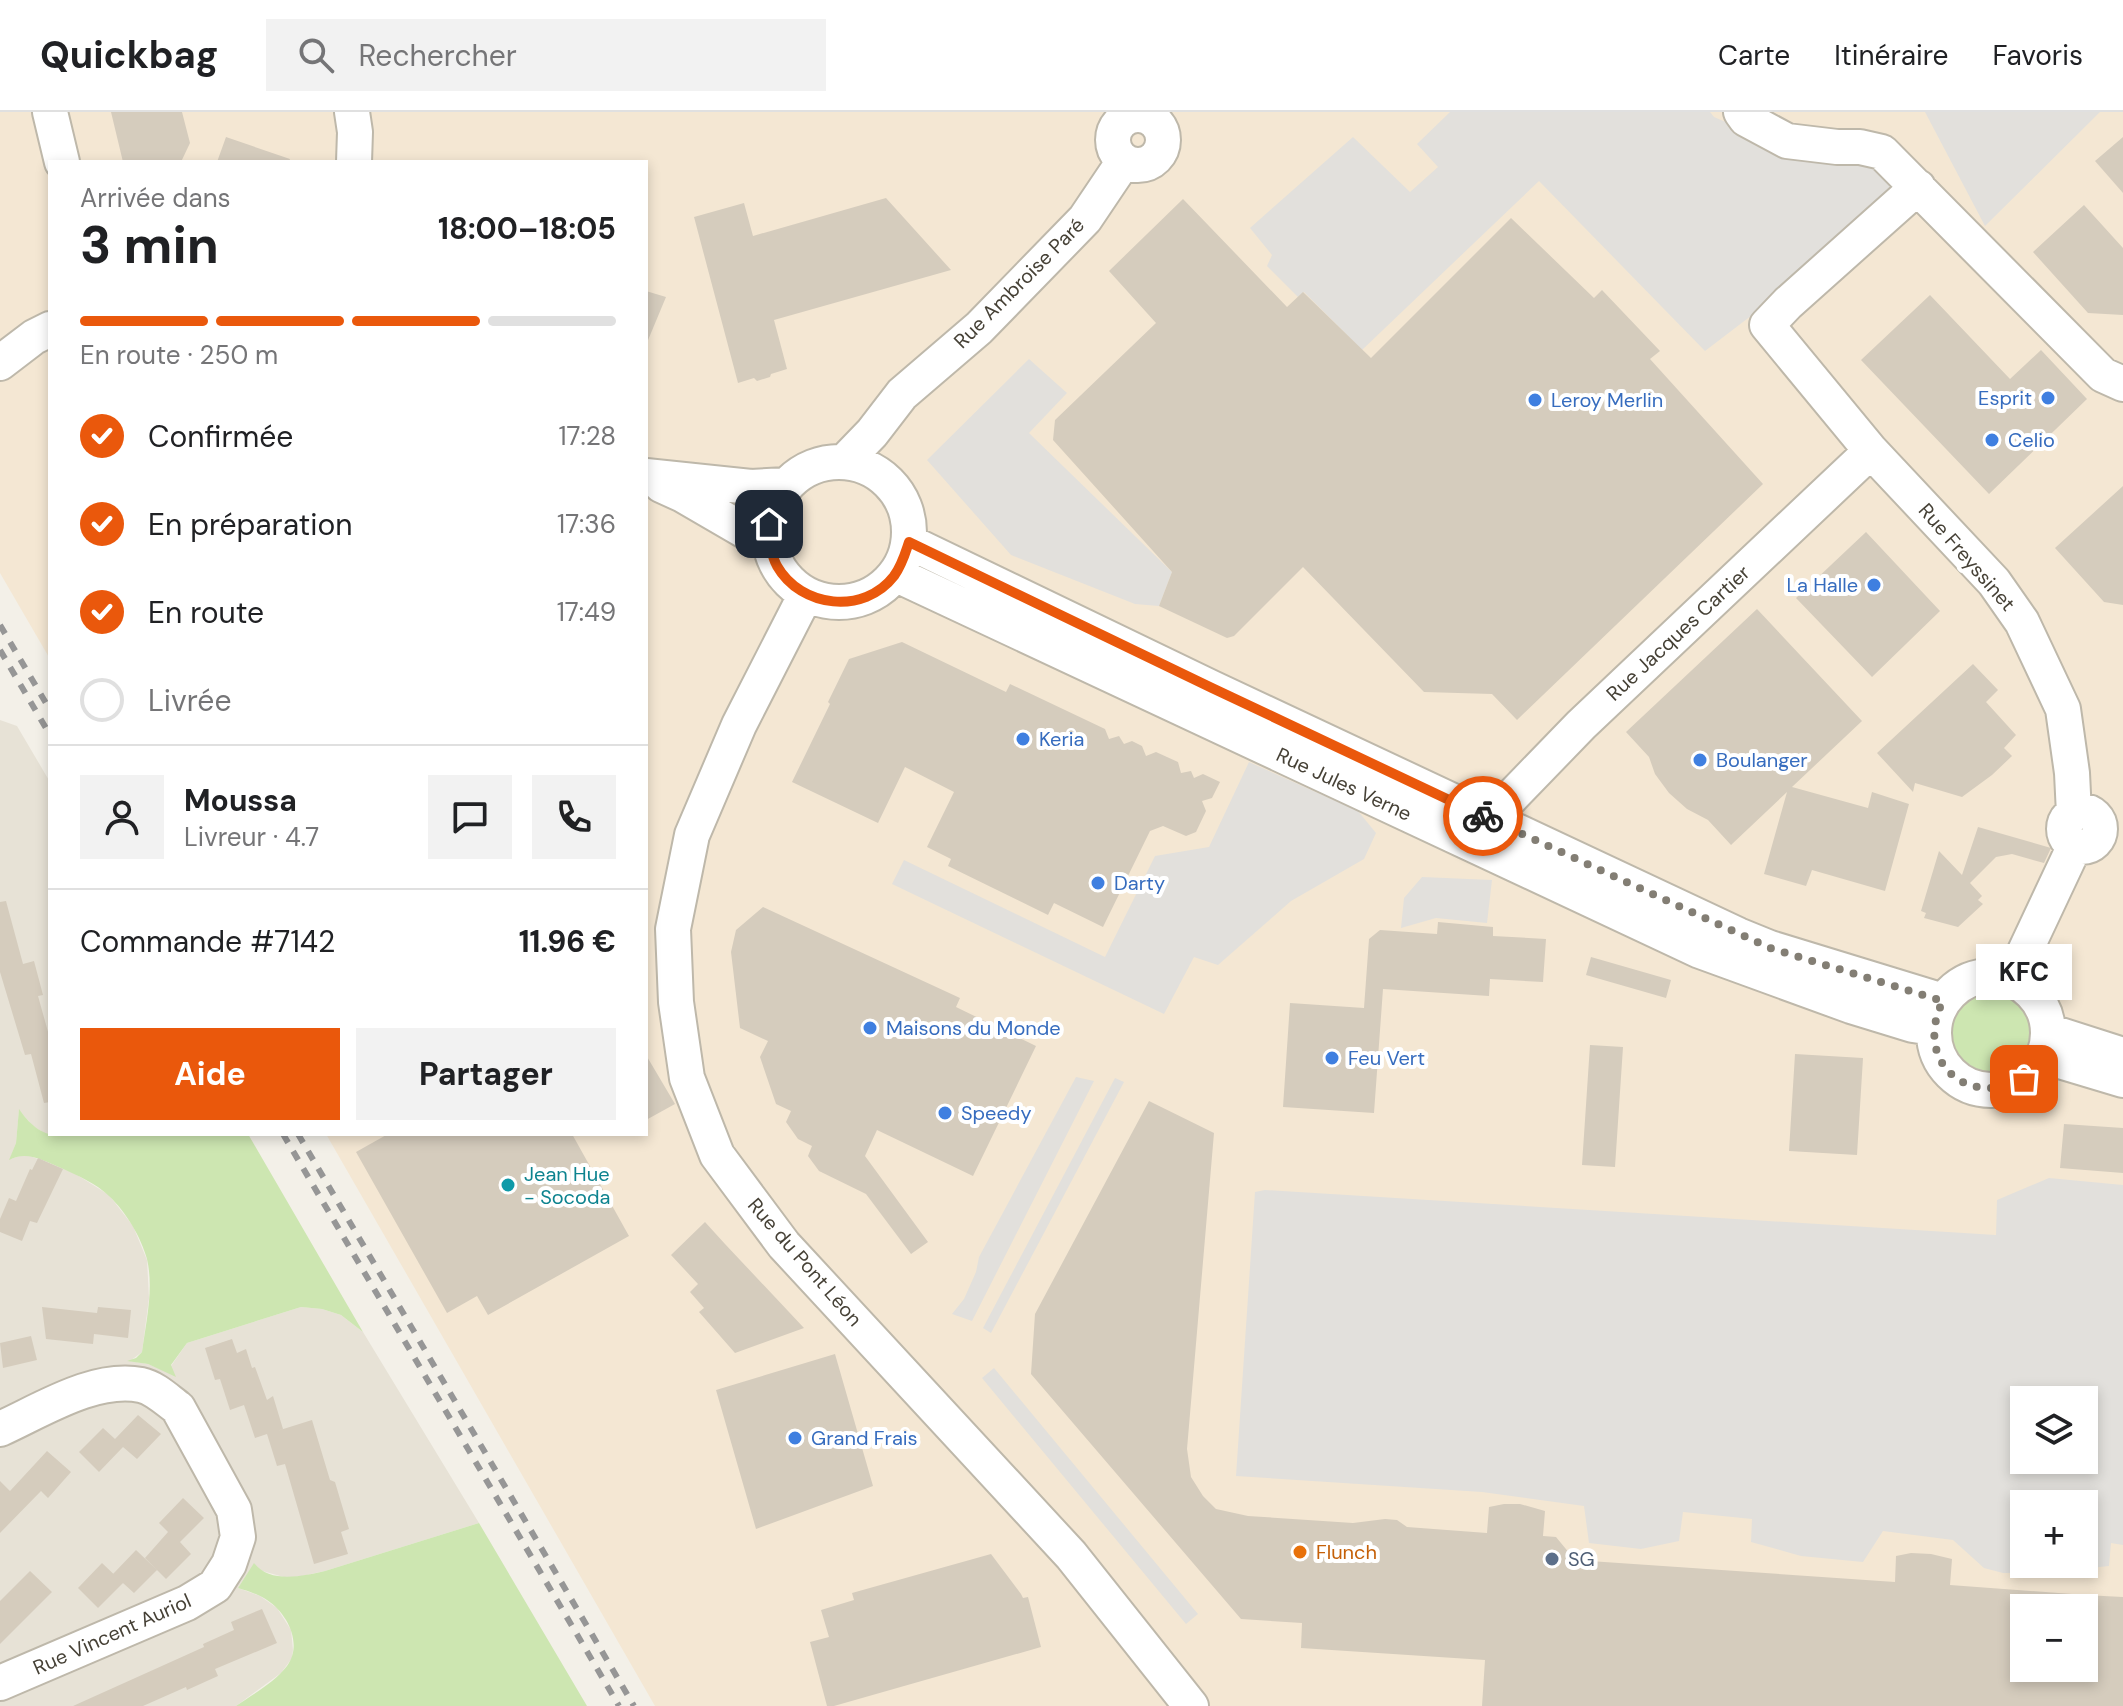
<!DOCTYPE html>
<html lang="fr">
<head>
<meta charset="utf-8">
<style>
	:root { --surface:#fff; --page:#f2f2f2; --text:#202124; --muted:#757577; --line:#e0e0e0; --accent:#ea580c }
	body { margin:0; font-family:"DM Sans",sans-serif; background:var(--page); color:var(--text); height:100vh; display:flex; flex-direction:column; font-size:30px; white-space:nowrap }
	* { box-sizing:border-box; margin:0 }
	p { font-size:26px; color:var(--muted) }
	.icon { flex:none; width:44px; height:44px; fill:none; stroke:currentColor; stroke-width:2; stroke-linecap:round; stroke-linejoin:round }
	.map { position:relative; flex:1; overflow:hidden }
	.side { position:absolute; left:48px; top:48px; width:600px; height:976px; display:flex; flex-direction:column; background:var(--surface); border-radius:0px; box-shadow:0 4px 12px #0003 }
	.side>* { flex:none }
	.controls { position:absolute; left:2010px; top:1274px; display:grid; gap:16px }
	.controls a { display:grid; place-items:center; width:88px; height:88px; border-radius:0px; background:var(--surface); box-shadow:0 4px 12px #0003; font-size:40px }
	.pin { position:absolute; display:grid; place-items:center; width:68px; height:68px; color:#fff; margin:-34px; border-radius:16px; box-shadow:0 4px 12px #0006 }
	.courier { position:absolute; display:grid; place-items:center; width:80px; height:80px; margin:-40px; border:6px solid #ea580c; border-radius:50%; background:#fff; color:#222; box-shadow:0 2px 10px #0007 }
	.bubble { position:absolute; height:56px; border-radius:0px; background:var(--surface); box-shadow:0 4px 12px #0003; font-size:26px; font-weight:700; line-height:56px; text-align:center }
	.overview em { font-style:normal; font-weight:700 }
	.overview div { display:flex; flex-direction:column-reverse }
	.overview { display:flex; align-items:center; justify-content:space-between; height:136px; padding:0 32px }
	h1 { font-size:52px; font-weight:700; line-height:60px }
	.bar { display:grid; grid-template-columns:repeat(4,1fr); gap:12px 8px; align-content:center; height:96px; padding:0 32px }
	.bar i { height:10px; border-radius:6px; background:var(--line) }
	.bar .current { background:var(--accent) }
	.bar p { grid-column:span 4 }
	.line { display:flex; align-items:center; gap:20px; padding:0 32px; border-top:2px solid var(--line) }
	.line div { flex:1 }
	.round { display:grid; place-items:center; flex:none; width:84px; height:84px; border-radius:0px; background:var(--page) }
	ol { padding:0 32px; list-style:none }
	li { display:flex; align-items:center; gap:24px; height:88px }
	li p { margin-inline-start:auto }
	li .icon { padding:8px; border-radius:50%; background:var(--accent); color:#fff; stroke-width:4 }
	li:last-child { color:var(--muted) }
	li i { width:44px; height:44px; border:4px solid var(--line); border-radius:50% }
	.button { display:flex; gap:16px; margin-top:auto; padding:16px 32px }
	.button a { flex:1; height:92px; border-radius:0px; background:var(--accent); color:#fff; font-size:32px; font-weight:700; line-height:92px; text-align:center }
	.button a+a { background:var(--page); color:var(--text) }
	header { display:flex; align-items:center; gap:48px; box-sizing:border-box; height:112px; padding:0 40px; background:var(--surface); border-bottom:2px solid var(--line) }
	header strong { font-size:38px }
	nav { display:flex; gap:44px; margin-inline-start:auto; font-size:28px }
	.search { width:560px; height:72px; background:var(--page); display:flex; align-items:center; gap:20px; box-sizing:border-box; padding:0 28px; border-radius:0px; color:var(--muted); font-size:30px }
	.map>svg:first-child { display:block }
	.residential { fill:#e7e2d6 }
	.commercial { fill:#f4e7d3; fill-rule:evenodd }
	.green { fill:#cde6b1 }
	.parking { fill:#e2e0dc; fill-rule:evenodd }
	.building { fill:#d5ccbd }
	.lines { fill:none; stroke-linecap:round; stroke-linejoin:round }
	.minor-casing { stroke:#beb8aa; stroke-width:38 }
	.minor { stroke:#fff; stroke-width:34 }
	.rail { stroke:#969696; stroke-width:6; stroke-dasharray:10 10; stroke-linecap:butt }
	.done { stroke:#837e74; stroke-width:8; stroke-dasharray:0 14.4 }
	.route { stroke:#ea580c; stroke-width:10 }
	.shop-dot { fill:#3f7fe0; stroke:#fff; stroke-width:3 }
	.culture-dot { fill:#0f9aa8; stroke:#fff; stroke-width:3 }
	.food-dot { fill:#e8710a; stroke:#fff; stroke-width:3 }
	.service-dot { fill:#5c6f8a; stroke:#fff; stroke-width:3 }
	.labels { text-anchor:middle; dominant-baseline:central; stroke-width:8; stroke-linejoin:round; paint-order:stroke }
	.street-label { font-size:20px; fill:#464136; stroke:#fff }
	.shop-label { font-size:20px; fill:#366cbe; stroke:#fff; text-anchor:start }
	.culture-label { font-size:20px; fill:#0d838f; stroke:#fff; text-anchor:start }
	.food-label { font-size:20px; fill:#c56008; stroke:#fff; text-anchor:start }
	.service-label { font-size:20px; fill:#4e5e75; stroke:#fff; text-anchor:start }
</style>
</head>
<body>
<header>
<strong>Quickbag</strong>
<div class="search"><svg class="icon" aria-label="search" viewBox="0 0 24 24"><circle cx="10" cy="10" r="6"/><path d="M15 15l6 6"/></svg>Rechercher</div>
<nav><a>Carte</a><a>Itinéraire</a><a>Favoris</a></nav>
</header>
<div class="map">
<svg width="2123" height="1594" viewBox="0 0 2123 1594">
	<rect width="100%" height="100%" fill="#f3f0e8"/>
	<path class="residential" d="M0,608L17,614L50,670V1022H66L58,1024L44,1021L33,1014L19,998L16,1031L10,1047L20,1044H30L74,1061L109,1083L133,1114L147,1148L149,1186L142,1240L130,1249L148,1252L160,1257L171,1254L187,1231L301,1195L322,1197L341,1203L363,1220L479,1411L325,1459L302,1464L287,1466L259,1458L254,1452L238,1476L260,1484L277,1496L291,1518L293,1538L292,1546L281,1561L236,1594H0Z"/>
	<path class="commercial" d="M0,0H2123V1594H655L326,1022H646V50H50V547L0,461ZM2024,1288H2084V1348H2024ZM2024,1392H2084V1452H2024ZM2024,1496H2084V1556H2024Z"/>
	<path class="green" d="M1951 918a42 42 0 1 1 84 0a42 42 0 1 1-84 0Z
		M19,997C30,1013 45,1027 66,1022H248L363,1220L341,1203L322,1197L301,1195L187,1231L171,1253L176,1265L148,1252L127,1249L136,1246L142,1240C146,1210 154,1177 147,1147C141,1125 126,1100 109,1084C97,1072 77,1063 61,1056C44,1049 27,1038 9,1048L16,1031Z
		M479,1411L587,1594H236C253,1582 274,1571 287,1554C303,1532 288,1502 267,1488C258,1482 248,1479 238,1476L254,1451C270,1472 303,1464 325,1459Z"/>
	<path class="parking" d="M1450,0H1710L1714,5L1807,45L1872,51L1904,87L1705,239L1539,69L1362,238L1304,180L1298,185L1267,154L1272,143L1250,116L1353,25L1410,80L1438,55L1417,32Z
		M1925,0H2100L1985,114Z
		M1029,247L1067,281L1029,321L1172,460L1159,494L1135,492L1011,443L927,348Z
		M1249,650L1358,699L1376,721L1364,747L1291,789L1218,853L1194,845L1164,902L892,772L904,748L1105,845L1155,744L1209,735Z
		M1422,765L1492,768L1487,811L1436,806L1401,816L1404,786Z
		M1076,965L1094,969L972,1209L952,1202L964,1187L976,1160L979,1145Z
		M1115,966L1124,970L991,1221L983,1216Z
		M2049,1066L2123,1073V1433L2111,1431L2109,1454L2042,1461H2003L1984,1456L1953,1428L1883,1419L1863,1450L1801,1444L1751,1430L1752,1407L1683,1400L1679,1429L1641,1437L1589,1431L1584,1394L1482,1380L1236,1364L1255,1080L1265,1078L1996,1123L1997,1088ZM2024,1288H2084V1348H2024ZM2024,1392H2084V1452H2024Z
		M994,1256L1198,1502L1186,1512L982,1266Z"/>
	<path class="building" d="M111,0H182L190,31L181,50H123Z
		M226,25L290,47L289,50H217Z
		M2123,25V81L2095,49Z
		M886,86L951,158L774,208L787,257L771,262L770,265L757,269L754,266L738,271L694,105L744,91L753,124Z
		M1183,87L1287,195L1303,180L1371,246L1511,106L1594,186L1602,178L1660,239L1650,247L1763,372L1517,608L1492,582L1424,580L1303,455L1234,524L1227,526L1159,494L1172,460L1053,328L1055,308L1156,211L1109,159Z
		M2084,93L2123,136V203L2088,201L2033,140Z
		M646,179L666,185L646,233Z
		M1930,183L2010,267L2041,238L2087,287L1989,382L1861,248Z
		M2123,374V493L2104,490L2055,436Z
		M1866,420L1940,499L1872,565L1796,486Z
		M1757,497L1862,609L1792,675L1868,696L1872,680L1909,692L1885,779L1812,758L1806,774L1764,762L1787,680L1731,733L1708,708L1687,697L1669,681L1655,662L1649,645L1626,620Z
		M902,530L1006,580L1010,572L1105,617L1109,627L1119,624L1124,632L1132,629L1142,634L1146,644L1156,640L1178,650L1181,661L1191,659L1194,666L1203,662L1220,670L1212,686L1202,689L1206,699L1196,720L1186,724L1163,714L1150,719L1103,815L1054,791L1048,803L948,754L951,747L927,735L954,680L905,655L878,711L792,670L830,592L828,590L849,547Z
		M1973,552L1998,578L1986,590L2016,623L2004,636L2012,644L1992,663L1962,685L1915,671L1913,680L1877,641Z
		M1978,715L2051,736L2044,751L2012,742L1996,745L1970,771L1982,784L1978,788L1983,792L1958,815L1924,806L1926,801L1921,799L1939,739L1962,763Z
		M6,789L23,852L34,849L43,883L38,884L50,927V990L44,991L31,942L25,943L0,860V790Z
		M763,795L960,886L956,895L1036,934L973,1064L877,1018L865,1044L928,1130L911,1142L866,1082L819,1059L808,1044L812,1034L798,1027L786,1010L791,999L776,992L760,945L768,929L740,916L731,840L736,818Z
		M1438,810L1493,815V824L1546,827L1543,870L1490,867L1489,884L1383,877L1374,1001L1283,995L1290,891L1364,896L1369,827L1380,818L1437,822Z
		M1591,845L1671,868L1666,886L1586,863Z
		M1590,933L1623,935L1615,1055L1582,1053Z
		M1795,942L1863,946L1857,1043L1789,1039Z
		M646,943L675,992L646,1008Z
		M1149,989L1214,1021L1187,1337L1191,1365L1203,1384L1216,1397L1248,1404L1353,1411L1385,1407L1397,1408L1407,1415L1487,1421L1489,1395L1504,1392H1520L1545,1399L1543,1424L1556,1425L1575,1448L1895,1470L1896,1444L1911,1441L1931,1442L1952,1447L1950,1473L2072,1482L2071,1496H2024V1556H2084V1483L2123,1485V1594H1482L1485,1548L1301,1536L1302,1511L1241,1507L1031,1262L1035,1202Z
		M2064,1012L2123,1016V1061L2060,1056Z
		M388,1022H572L629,1124L488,1203L477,1184L447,1201L356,1040Z
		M38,1046L63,1057L37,1111L30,1109L22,1129L0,1120V1107L9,1086L16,1089L30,1057L32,1058Z
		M705,1110L725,1132L804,1216L735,1241L699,1200L704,1196L690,1180L698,1172L671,1143Z
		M42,1195L97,1201L98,1195L131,1198L128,1226L94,1222L93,1232L46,1227Z
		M31,1224L37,1248L3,1256L0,1231Z
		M232,1227L237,1241L246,1237L252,1256L255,1255L267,1288L273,1284L283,1317L277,1319L312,1308L330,1368L335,1370L349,1417L341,1420L348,1442L314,1452L285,1352L277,1354L267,1322L255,1326L244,1293L230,1298L220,1267L215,1268L205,1236Z
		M835,1242L873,1374L756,1417L716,1278Z
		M138,1303L161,1322L137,1347L123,1335L99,1360L79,1340L103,1316L115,1327Z
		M47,1339L71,1360L48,1386L41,1379L0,1421V1369L10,1379Z
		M183,1386L204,1406L180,1430L191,1442L166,1467L145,1446L168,1420L159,1411Z
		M136,1438L157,1458L134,1481L113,1462Z
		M991,1442L1021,1482L1023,1486L1028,1485L1041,1535L834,1594H827L810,1530L829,1525L821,1498L854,1488L852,1481Z
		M102,1451L123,1471L98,1496L78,1476Z
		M30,1459L52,1480L0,1532V1489Z
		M262,1497L277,1531L215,1557L218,1564L187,1578L186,1575L143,1594H73L204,1535L203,1532L234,1518L231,1510Z"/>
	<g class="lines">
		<defs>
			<path id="minor" d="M50,0L62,50
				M352,0L355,20L354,50
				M1741,0L1746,7L1787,29L1837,35H1860L1882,40L2103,263L2123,272
				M1113 28a25 25 0 1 1 50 0a25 25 0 1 1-50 0Z
				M1918,75L1788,191L1767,213L1871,339L1994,470L2022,510L2063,597L2072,661L2074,702
				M0,251L34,225L50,217
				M769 420a70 70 0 1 1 140 0a70 70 0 1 1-140 0Z
				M844,350L872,321L902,282L979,216L1085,107L1124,49
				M646,364L751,375L786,373
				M661,373L683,383L769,433
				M909,430L1212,576L1738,823L1770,836L1943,889
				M895,462L1700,839L1851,894L1913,913L1933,916
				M806,482L739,613L692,723L673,817L676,890L687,966L717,1043L784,1133L1071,1443L1191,1594
				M2064 717a18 18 0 1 1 36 0a18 18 0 1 1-36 0Z
				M1490,707L1581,613L1871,339
				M1934 921a57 57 0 1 1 114 0a57 57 0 1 1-114 0Z
				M2012,867L2075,733
				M2048,919L2123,943
				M2043,944L2123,968
				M0,1317C42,1298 94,1264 141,1273C155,1276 167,1288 178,1296L234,1398L238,1425L229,1452L215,1474L187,1491L0,1571"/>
		</defs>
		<use href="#minor" class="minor-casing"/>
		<use href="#minor" class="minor"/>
		<path class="rail" d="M0,513L50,598
			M0,538L50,623
			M283,1022L619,1594
			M298,1022L634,1594"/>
	</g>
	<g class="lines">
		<path class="done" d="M1483,704L1770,836L1943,889C1913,948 1966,997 2024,967"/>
		<path class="route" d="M769,412C769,426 770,441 777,454C801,496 864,503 894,464C902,453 905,442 909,430L1212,576L1483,704"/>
	</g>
	<g class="shop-dot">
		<circle cx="2048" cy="286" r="8"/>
		<circle cx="1535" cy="288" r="8"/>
		<circle cx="1992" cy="328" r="8"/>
		<circle cx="1874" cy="473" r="8"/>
		<circle cx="1023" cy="627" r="8"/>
		<circle cx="1700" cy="648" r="8"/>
		<circle cx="1098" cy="771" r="8"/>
		<circle cx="870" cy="916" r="8"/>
		<circle cx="1332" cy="946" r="8"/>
		<circle cx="945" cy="1001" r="8"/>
		<circle cx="795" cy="1326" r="8"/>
	</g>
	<circle class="culture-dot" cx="508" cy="1073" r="8"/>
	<circle class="food-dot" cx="1300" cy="1440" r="8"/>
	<circle class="service-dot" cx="1552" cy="1447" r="8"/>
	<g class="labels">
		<g class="street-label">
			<text transform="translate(1019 171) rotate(-45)">Rue Ambroise Paré</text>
			<text transform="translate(1967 445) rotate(49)">Rue Freyssinet</text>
			<text transform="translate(1678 521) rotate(-43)">Rue Jacques Cartier</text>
			<text transform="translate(1344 672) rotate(25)">Rue Jules Verne</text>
			<text transform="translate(805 1150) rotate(49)">Rue du Pont Léon</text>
			<text transform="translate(112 1522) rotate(-24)">Rue Vincent Auriol</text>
		</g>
		<g class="shop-label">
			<text x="2032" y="286" text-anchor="end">Esprit</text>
			<text x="1551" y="288">Leroy Merlin</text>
			<text x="2008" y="328">Celio</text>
			<text x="1858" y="473" text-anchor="end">La Halle</text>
			<text x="1039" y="627">Keria</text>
			<text x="1716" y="648">Boulanger</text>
			<text x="1114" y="771">Darty</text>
			<text x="886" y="916">Maisons du Monde</text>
			<text x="1348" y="946">Feu Vert</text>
			<text x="961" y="1001">Speedy</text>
			<text x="811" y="1326">Grand Frais</text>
		</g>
		<g class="culture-label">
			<text x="524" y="1062">Jean Hue<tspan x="524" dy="23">- Socoda</tspan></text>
		</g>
		<g class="food-label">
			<text x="1316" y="1440">Flunch</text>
		</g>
		<g class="service-label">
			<text x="1568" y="1447">SG</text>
		</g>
	</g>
</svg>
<div class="controls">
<a><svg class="icon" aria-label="layers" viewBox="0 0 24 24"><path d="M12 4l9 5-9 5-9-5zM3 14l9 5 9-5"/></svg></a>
<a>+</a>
<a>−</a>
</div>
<div class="pin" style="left:2024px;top:967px;background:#ea580c"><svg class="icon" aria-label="bag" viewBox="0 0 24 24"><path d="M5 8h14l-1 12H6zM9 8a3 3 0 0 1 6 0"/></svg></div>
<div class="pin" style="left:769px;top:412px;background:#1f2937"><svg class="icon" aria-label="home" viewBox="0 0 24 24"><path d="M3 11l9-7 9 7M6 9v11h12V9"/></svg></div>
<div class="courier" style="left:1483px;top:704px"><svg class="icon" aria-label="bike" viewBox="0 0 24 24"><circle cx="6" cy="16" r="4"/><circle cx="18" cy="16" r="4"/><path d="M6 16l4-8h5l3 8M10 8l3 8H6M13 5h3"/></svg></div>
<div class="bubble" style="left:1976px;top:832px;width:96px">KFC</div>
<section class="side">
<div class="overview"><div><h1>3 min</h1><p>Arrivée dans</p></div><em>18:00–18:05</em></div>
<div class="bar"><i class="current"></i><i class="current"></i><i class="current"></i><i></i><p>En route · 250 m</p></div>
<ol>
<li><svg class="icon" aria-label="check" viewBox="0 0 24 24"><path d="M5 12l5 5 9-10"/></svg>Confirmée<p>17:28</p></li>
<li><svg class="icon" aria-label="check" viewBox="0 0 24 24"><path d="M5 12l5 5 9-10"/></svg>En préparation<p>17:36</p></li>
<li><svg class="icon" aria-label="check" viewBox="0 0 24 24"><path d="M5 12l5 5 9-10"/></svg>En route<p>17:49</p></li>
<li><i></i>Livrée</li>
</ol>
<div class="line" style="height:144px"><a class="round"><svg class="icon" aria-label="person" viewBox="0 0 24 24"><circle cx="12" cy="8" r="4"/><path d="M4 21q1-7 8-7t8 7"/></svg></a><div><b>Moussa</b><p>Livreur · 4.7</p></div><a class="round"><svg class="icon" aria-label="chat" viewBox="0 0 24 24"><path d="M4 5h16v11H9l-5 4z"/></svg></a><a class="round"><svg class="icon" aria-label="phone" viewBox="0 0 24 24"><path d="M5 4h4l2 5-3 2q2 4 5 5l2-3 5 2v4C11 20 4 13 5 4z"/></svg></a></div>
<div class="line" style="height:104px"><div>Commande #7142</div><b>11.96 €</b></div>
<div class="button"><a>Aide</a><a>Partager</a></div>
</section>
</div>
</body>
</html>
